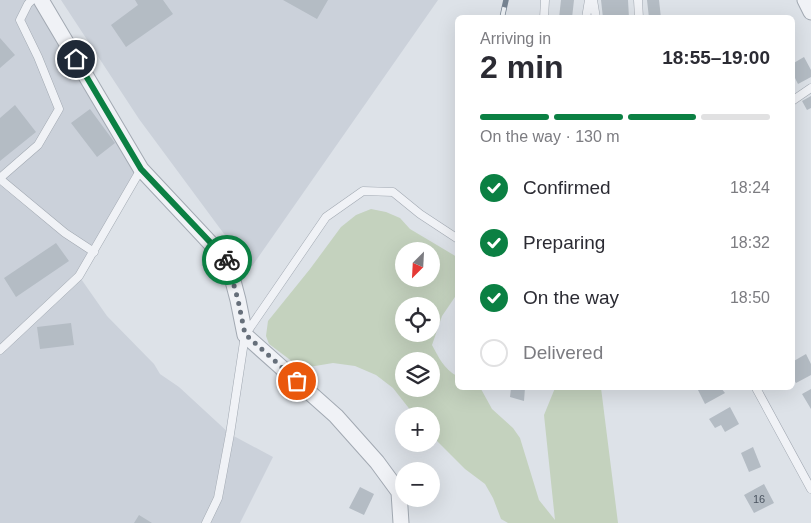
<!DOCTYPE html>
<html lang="en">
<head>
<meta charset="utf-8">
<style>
	:root { --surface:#fff; --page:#f2f2f3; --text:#2b2b33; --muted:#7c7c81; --line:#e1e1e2; --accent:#0b8043 }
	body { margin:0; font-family:Helvetica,sans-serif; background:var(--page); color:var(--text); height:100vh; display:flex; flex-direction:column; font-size:19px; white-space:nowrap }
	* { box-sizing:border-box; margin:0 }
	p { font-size:16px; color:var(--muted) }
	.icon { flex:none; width:28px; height:28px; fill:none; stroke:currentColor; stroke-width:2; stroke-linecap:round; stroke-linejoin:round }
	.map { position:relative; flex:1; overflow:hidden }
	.details { position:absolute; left:455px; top:15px; width:340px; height:375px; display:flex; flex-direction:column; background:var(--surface); border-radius:8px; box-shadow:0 5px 20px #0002 }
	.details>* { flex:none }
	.needle { width:32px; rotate:204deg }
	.tools { position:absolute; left:395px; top:242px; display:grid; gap:10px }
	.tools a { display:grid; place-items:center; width:45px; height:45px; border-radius:50%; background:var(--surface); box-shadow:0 5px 20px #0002; font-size:25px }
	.pin { position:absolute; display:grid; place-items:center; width:42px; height:42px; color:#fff; margin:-21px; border:2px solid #fff; border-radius:50%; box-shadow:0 1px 5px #0007 }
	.courier { position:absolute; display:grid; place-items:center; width:50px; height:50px; margin:-25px; border:4px solid #0b8043; border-radius:50%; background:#fff; color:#222; box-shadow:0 1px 6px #0007 }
	.headline em { font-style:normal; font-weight:700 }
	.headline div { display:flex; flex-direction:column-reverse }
	.headline { display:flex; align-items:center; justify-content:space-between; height:85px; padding:0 25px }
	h1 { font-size:32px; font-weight:700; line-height:38px }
	.bar { display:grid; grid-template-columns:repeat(4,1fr); gap:8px 5px; align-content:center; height:60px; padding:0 25px }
	.bar i { height:6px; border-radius:4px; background:var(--line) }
	.bar .current { background:var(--accent) }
	.bar p { grid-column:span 4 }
	ol { padding:0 25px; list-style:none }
	li { display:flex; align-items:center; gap:15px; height:55px }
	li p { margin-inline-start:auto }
	li .icon { padding:5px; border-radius:50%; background:var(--accent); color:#fff; stroke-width:4 }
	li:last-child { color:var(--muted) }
	li i { width:28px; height:28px; border:2px solid var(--line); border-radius:50% }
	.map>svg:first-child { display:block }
	.built { fill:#cbd1da }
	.green { fill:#c4d2be; fill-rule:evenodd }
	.building { fill:#b4bcc4 }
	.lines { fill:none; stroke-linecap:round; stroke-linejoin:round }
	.lane-casing { stroke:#a2a9b2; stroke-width:9 }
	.street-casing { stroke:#a2a9b2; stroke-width:17 }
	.lane { stroke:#f0f2f6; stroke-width:8 }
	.street { stroke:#f0f2f6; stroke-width:15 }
	.rail-casing { stroke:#768391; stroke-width:5.5 }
	.rail { stroke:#edf1f5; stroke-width:4; stroke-dasharray:11; stroke-linecap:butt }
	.done { stroke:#666f7a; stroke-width:5; stroke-dasharray:0 9 }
	.route { stroke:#0b8043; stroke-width:6 }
	.labels { text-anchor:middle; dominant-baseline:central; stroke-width:4; stroke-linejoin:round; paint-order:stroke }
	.number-label { font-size:11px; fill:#4a5460 }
</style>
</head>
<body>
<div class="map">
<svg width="811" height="523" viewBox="0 0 811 523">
	<rect width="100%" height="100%" fill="#dde2e8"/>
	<path class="built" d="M0,0H44L141,169L79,276L107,316L154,364L160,374L179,387L230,434L273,457L240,523H0Z
		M61,0H438L250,269L139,119Z"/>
	<path class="green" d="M371,209L386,212L400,218L410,229L457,257V294L442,316L432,345C439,358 444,369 457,376L458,388H478L481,389L492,409L513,428L520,438L539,500L555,520L544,415L555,388H601L618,523H508L501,519L493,498L485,484L465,469L431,435V416H415L393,388L376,375L355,366L333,363L309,367L293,362L269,344L266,336L268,321L310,269L341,227L356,215ZM404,251H431V279H404ZM404,306H431V334H404ZM404,361H431V389H404Z"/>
	<path class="building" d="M135,0H163L173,14L126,47L111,25L138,5Z
		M283,0H328L317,19Z
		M561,0H574L572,18H559Z
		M601,0H628L629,18H603Z
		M647,0H659L661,18H649Z
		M0,38L15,55L0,68Z
		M804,57L811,70V77L798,84L795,78L792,79V64Z
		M811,96V108L807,110L802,101Z
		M15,105L36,132L0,161V118Z
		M90,109L115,143L97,157L71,123Z
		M56,243L69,261L16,297L4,278Z
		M71,323L74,345L40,349L37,327Z
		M806,354L811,364V375L796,383L792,377V362Z
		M511,388H525L524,401L510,397Z
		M697,388H721L725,393L705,404Z
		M811,389V409L802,394Z
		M730,407L739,424L725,432L721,425L715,428L709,419Z
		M753,447L761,467L749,472L741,453Z
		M764,484L774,503L754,513L744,495Z
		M360,487L374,494L364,515L349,508Z
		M139,515L152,523H134Z"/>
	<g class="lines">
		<defs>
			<path id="lane" d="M593,0L596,18
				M638,0L639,18
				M544,18L545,0
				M586,18L589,0
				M792,101L811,88
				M0,178L38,145L59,109L38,57L20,20L28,4L32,0
				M0,179L65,233L94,252
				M0,350L79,276L141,169
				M756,388L811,489
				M206,523L218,498L230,434L245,335L326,217L363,191L393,192L420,214L458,239"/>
			<path id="street" d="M41,0L141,169L228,262L238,300L245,335L336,416L377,462L399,492L401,523
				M805,0L811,12"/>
		</defs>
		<use href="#lane" class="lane-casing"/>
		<use href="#street" class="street-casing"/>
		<use href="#lane" class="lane"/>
		<use href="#street" class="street"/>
		<defs>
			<path id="rail" d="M502,18L506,0"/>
		</defs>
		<use href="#rail" class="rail-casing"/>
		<use href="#rail" class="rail"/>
	</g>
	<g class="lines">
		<path class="done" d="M227,260L238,300L245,334L297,381"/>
		<path class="route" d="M76,59L141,169L227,260"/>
	</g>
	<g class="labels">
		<g class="number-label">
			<text x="759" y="499">16</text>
		</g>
	</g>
</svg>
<div class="tools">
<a><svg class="needle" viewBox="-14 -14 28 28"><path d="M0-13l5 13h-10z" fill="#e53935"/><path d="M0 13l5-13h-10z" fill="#7c7c81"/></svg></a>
<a><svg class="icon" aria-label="locate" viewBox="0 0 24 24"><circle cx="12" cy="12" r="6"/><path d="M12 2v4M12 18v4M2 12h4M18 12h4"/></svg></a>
<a><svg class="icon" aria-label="layers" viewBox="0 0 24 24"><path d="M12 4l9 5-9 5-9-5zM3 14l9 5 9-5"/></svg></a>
<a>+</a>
<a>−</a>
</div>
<div class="pin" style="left:297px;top:381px;background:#ea580c"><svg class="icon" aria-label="bag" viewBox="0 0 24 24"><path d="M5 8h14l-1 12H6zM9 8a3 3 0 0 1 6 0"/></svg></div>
<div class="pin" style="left:76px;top:59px;background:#1f2937"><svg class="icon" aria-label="home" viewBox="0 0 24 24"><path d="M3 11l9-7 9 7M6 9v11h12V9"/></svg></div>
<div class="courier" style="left:227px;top:260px"><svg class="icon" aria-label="bike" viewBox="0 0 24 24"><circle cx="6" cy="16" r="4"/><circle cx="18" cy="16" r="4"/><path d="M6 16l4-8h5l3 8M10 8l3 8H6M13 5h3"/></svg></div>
<section class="details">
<div class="headline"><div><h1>2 min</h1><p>Arriving in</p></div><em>18:55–19:00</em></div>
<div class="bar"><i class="current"></i><i class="current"></i><i class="current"></i><i></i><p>On the way · 130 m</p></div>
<ol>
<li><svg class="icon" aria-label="check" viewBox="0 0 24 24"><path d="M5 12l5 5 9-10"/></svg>Confirmed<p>18:24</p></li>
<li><svg class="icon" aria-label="check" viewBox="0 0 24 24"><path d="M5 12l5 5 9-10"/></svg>Preparing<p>18:32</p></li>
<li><svg class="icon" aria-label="check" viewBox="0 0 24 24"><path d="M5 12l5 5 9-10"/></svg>On the way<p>18:50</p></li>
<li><i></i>Delivered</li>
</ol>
</section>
</div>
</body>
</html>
